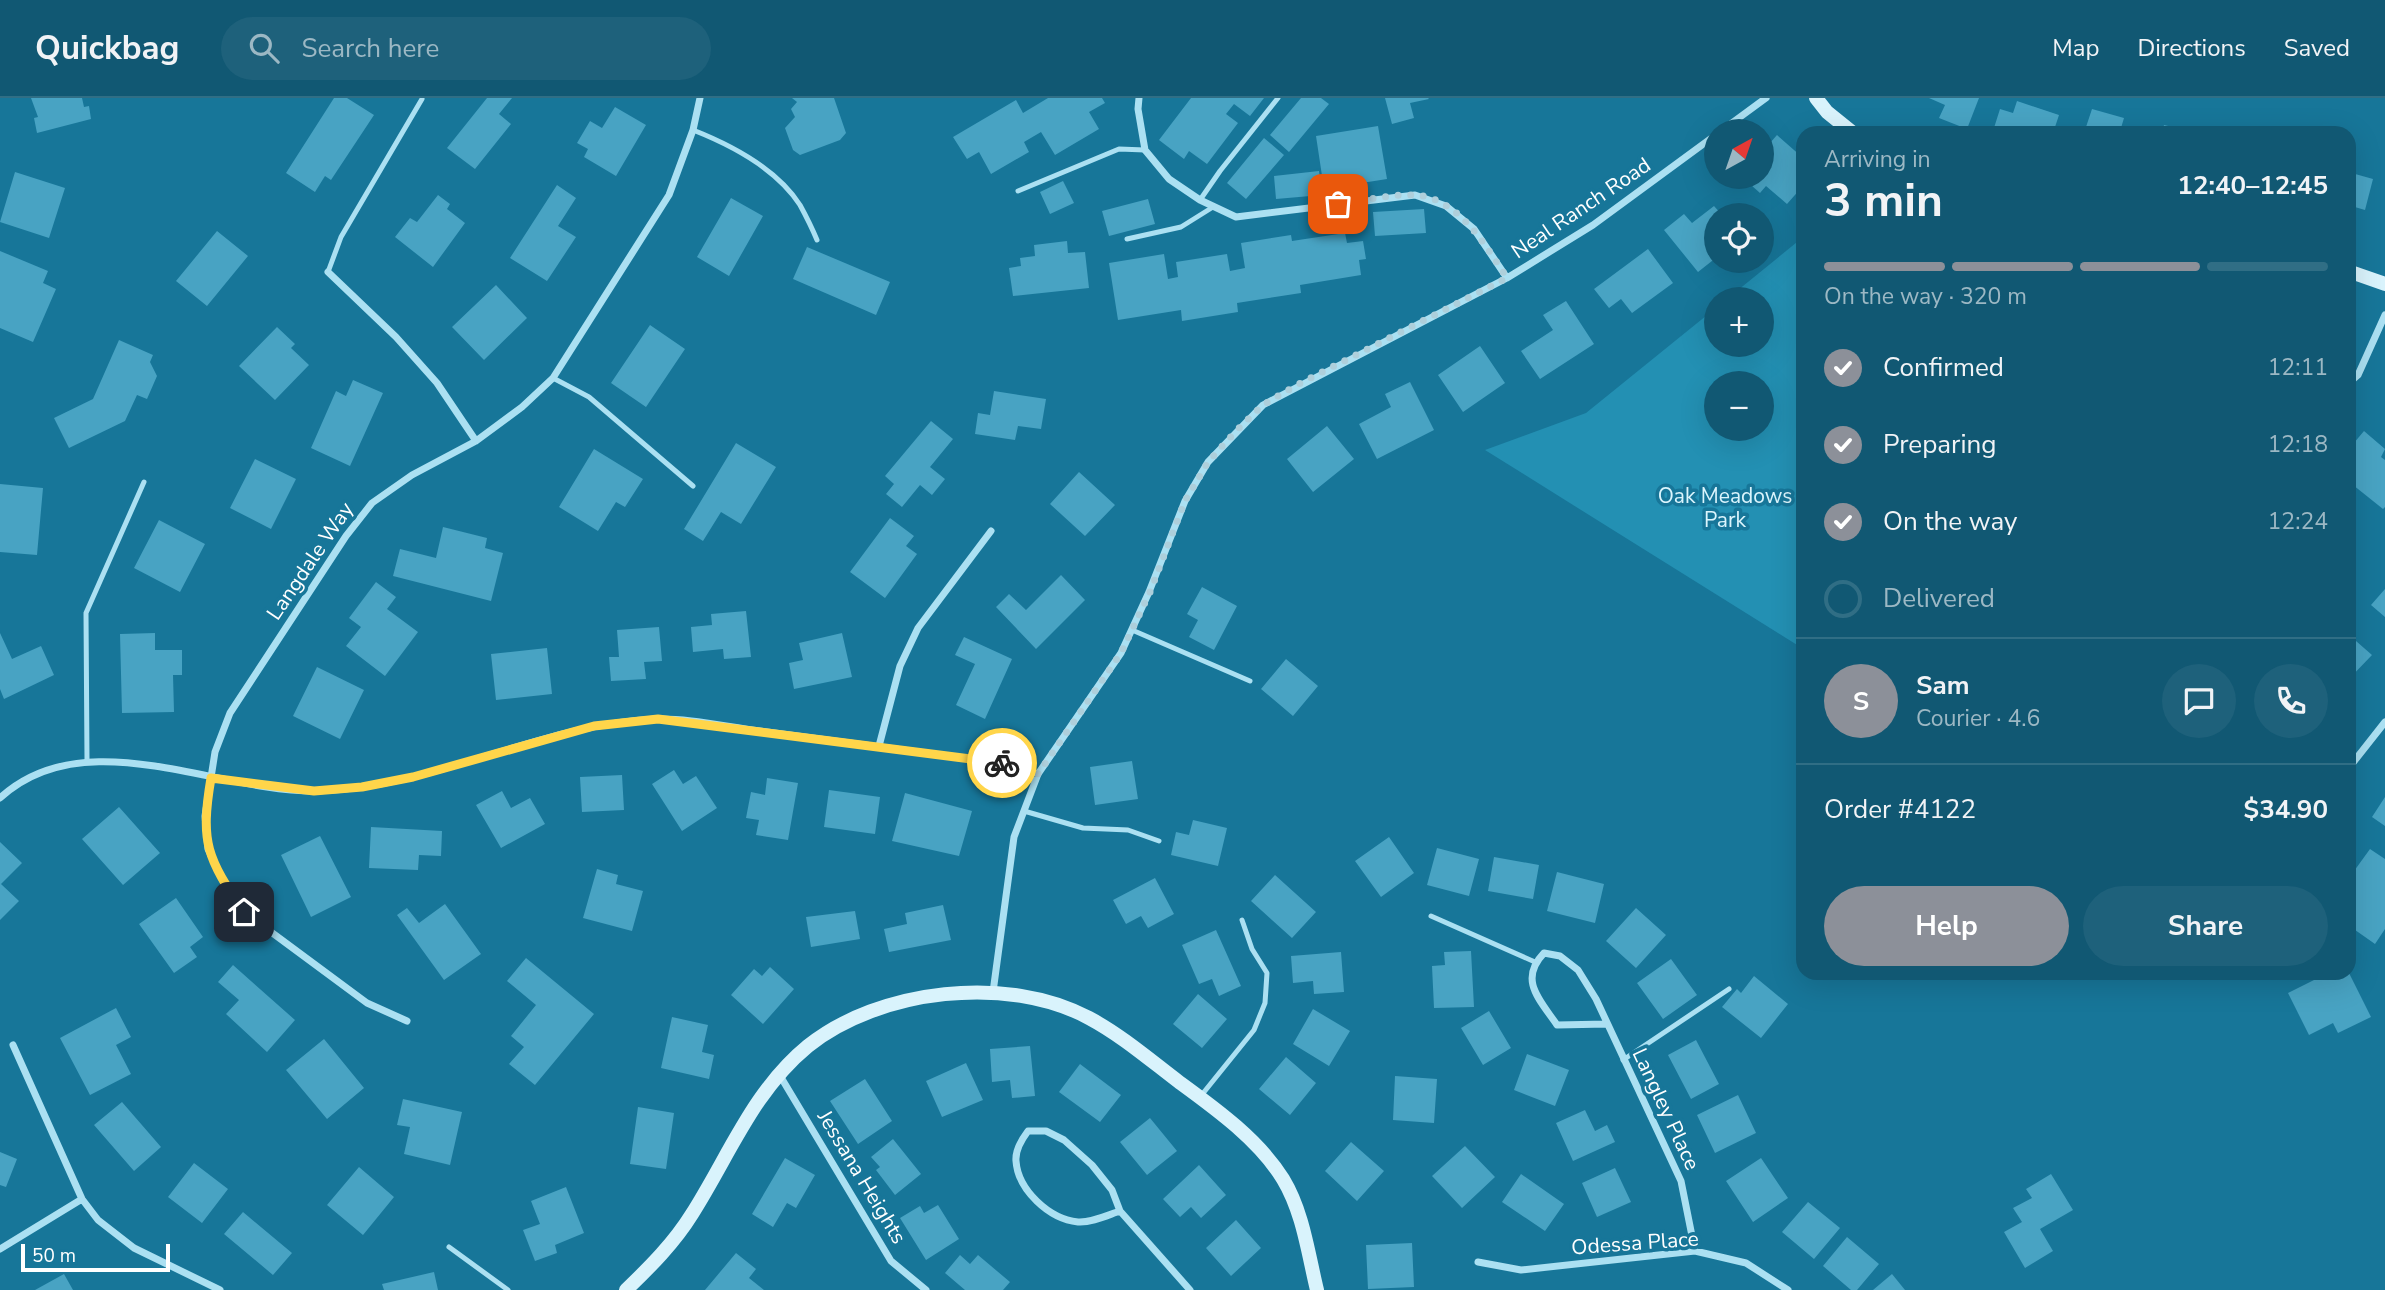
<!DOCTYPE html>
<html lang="en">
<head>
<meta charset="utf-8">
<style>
	:root { --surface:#115873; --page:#1e617b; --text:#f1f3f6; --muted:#9cb8c4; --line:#306e85; --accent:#8c9099 }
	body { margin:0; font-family:"Nunito Sans",sans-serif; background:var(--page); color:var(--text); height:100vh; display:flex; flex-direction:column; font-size:26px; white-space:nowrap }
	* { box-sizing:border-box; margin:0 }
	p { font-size:23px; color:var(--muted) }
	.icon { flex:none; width:38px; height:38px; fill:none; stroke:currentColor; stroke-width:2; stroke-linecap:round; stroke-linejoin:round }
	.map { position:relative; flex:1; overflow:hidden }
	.side { position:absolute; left:1796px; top:28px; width:560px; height:854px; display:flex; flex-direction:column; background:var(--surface); border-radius:21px; box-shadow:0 7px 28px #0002 }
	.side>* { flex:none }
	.needle { width:46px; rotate:40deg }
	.fabs { position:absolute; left:1704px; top:21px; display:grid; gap:14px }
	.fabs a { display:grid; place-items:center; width:70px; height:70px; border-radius:50%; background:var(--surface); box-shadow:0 7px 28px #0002; font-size:35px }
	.scale { position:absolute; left:21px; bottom:18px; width:149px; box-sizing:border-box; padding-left:7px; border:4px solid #fff; border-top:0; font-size:19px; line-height:24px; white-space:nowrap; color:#fff; -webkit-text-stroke:5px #177699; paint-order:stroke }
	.pin { position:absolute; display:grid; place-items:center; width:60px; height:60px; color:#fff; margin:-30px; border-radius:14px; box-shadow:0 4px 10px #0006 }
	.courier { position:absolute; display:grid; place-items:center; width:70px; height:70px; margin:-35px; border:5px solid #ffd54a; border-radius:50%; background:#fff; color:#222; box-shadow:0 2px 9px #0007 }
	.headline em { font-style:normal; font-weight:700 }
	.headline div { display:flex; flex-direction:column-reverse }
	.headline { display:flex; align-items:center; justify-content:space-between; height:119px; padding:0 28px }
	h1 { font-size:46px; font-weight:700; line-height:52px }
	.bar { display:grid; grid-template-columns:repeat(4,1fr); gap:10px 7px; align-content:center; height:84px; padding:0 28px }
	.bar i { height:9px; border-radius:5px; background:var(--line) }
	.bar .selected { background:var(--accent) }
	.bar p { grid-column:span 4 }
	.line { display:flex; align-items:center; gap:18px; padding:0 28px; border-top:2px solid var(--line) }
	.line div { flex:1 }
	.round { display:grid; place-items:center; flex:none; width:74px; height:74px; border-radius:37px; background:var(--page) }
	ol { padding:0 28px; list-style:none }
	li { display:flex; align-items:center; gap:21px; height:77px }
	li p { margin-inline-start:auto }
	li .icon { padding:7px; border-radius:50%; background:var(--accent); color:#fff; stroke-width:4 }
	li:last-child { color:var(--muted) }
	li i { width:38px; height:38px; border:4px solid var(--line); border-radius:50% }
	.action { display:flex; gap:14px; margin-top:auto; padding:14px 28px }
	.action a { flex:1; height:80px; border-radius:42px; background:var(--accent); color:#fff; font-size:28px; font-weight:700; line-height:80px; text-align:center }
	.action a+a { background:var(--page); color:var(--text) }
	header { display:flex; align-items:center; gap:42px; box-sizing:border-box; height:98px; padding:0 35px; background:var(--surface); border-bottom:2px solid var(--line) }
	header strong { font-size:33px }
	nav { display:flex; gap:38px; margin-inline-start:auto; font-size:24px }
	.search { width:490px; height:63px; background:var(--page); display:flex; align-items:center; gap:18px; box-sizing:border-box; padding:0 24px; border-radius:38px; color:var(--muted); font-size:26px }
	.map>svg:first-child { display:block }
	.green { fill:#2390b3; fill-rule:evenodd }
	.building { fill:#48a3c3 }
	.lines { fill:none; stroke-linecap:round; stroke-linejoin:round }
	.lane { stroke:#abe0f2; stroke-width:5 }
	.street { stroke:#abe0f2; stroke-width:7 }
	.secondary { stroke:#d9f3fc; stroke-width:14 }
	.done { stroke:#aecfdb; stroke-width:7; stroke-dasharray:0 12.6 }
	.route { stroke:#ffd54a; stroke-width:9 }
	.labels { text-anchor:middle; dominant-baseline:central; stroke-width:7; stroke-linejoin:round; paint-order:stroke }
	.street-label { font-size:21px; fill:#fff; stroke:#177699 }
	.park-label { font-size:21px; fill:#dbf5fd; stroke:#177699 }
</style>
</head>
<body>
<header>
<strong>Quickbag</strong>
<div class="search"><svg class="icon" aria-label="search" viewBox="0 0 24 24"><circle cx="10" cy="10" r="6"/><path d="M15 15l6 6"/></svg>Search here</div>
<nav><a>Map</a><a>Directions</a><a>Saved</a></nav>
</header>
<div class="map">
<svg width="2385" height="1192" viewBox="0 0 2385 1192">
	<rect width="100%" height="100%" fill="#177699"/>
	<path class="green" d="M1802,140V550L1485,352L1586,315L1717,209V247H1762V201H1727ZM1717,285H1762V331H1717Z"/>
	<path class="building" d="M31,0H82L84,9L89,8L91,21L37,35L34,20L38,19Z
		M334,0H347L374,17L331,82L325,78L315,94L286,75Z
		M487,0H512L499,16L511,26L475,71L447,50Z
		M792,0H834L846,35L840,42L800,57L793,52L785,30L795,19L791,11L797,4Z
		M1048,0H1102L1105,5L1089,14L1099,31L1055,57L1041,34L1024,44L1029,54L991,76L979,54L967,61L953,39L1016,2L1023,15Z
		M1191,0H1264L1250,18L1234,6L1226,16L1238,25L1207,66L1189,53L1184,61L1159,42Z
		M1301,0H1321L1329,6L1289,54L1270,37Z
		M1385,0H1428L1429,1L1410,5L1414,20L1392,26Z
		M1929,0H1979L1967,31L1939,20L1945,7Z
		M2017,3L2059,17L2053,35L1993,33L2000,11L2013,15Z
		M615,9L646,27L616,78L584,59L588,51L577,45L590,23L602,30Z
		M2092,11L2124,20L2121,30L2136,35H2084Z
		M2164,27L2193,34V35H2162Z
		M1378,28L1387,81L1324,91L1316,38Z
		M1777,37L1802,59V89L1787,106L1766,88L1760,95L1742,79H1762V54Z
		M1264,40L1284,57L1246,101L1227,85Z
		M1319,73L1322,97L1276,101L1274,78Z
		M15,74L65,90L49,140L0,124Z
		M2348,74L2373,81L2365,112L2348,107Z
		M1063,83L1074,105L1050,116L1040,94Z
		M557,87L576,100L558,128L576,139L547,183L510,160Z
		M438,97L450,106L447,111L465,125L433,169L395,139L410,120L417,124Z
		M731,100L763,118L729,178L697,159Z
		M1148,101L1155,126L1109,138L1102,113Z
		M1714,108L1722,117H1717V159L1698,174L1664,132L1684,116L1692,125Z
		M1424,111L1426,135L1375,138L1373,114Z
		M217,133L248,158L207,208L176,183Z
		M1345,135L1347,145L1363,143L1366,161L1359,162L1361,177L1300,187L1301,195L1237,205L1238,214L1182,223L1181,212L1118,222L1109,165L1164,156L1168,181L1178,179L1176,164L1227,156L1230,173L1245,170L1241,145L1291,137L1292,143Z
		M1067,143L1068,155L1085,154L1089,190L1013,198L1009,170L1021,168L1020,160L1035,158L1034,147Z
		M807,149L890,184L876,217L793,181Z
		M1648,151L1673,185L1632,215L1621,201L1609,210L1594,191Z
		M0,153L48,173L43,185L56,191L33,244L0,230Z
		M496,187L527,220L484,262L452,229Z
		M1566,203L1594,246L1540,281L1521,253L1553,232L1543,217Z
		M650,227L685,251L646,309L611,285Z
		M277,229L295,246L291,250L309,267L275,302L239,268Z
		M119,242L153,257L150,264L157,278L147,301L137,297L125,323L69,350L54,320L93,301Z
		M1480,248L1505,285L1463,314L1438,277Z
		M353,282L383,295L350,368L311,350L336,293L346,298Z
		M1410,284L1434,332L1377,361L1359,326L1391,309L1385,296Z
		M994,293L1046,301L1041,331L1018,328L1015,342L975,336L978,315L990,317Z
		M931,323L953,341L930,369L945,381L932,397L920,387L902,409L886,396L894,386L885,378Z
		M1327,328L1354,361L1313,394L1287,361Z
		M2364,333L2385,351L2381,359L2385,362V409L2383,411L2348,383V352Z
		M736,345L776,369L741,426L721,414L703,443L684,431Z
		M594,351L643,381L625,409L616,404L598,433L559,409Z
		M255,361L296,381L271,431L230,410Z
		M1079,374L1115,407L1085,438L1050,406Z
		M0,386L43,390L37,457L0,454Z
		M890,420L914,438L906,448L917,456L885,500L850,474Z
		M159,422L205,446L180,494L134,470Z
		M443,429L487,440L485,450L503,455L491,503L393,478L400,451L436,460Z
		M1061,477L1085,502L1036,551L996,509L1009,496L1026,512Z
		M376,484L396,499L387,511L418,534L385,578L346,548L361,529L349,520Z
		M1202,489L1237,508L1214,552L1189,539L1198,522L1187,516Z
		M2385,491V519L2371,507Z
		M746,513L751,559L724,561L723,551L693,554L691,529L712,527L711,516Z
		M659,529L662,563L644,564L646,581L611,583L609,559H619L617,532Z
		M0,535L12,561L41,548L54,577L4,601L0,591Z
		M155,535V552H182V577H173L174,614L122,615L120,536Z
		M842,535L852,579L794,591L789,565L803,562L799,545Z
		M2348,536L2372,557L2348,582Z
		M964,539L1012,561L985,621L956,607L975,566L955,557Z
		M547,550L552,596L496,602L491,556Z
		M1286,561L1318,588L1293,618L1261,591Z
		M317,569L364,592L340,641L293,618Z
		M1132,663L1138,701L1095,707L1090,669Z
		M674,672L683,686L696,678L717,710L682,733L652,686Z
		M622,677L624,712L582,714L580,679Z
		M767,680L798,685L788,742L756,737L759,722L746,720L751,694L765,697Z
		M829,692L880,699L875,736L824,729Z
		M502,693L511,710L530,700L545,726L501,750L476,707Z
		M905,695L972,713L959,758L892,743Z
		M2385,699V728L2372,719Z
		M119,709L160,755L123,787L82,741Z
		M1193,722L1227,730L1218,768L1171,757L1176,734L1189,737Z
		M371,729L442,733L441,758L419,757L418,772L369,770Z
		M320,738L351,799L311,819L281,757Z
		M1389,739L1414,775L1381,799L1355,763Z
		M0,744L22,765L1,786L19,803L0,822Z
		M1437,750L1479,761L1469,798L1427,787Z
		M2370,751L2385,761V831L2375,846L2348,827V796L2356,785L2349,780Z
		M1494,759L1539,767L1533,801L1488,793Z
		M597,771L618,777L616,786L643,793L632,833L583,820Z
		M1557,774L1604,786L1595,825L1547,813Z
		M1275,777L1316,814L1292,840L1251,803Z
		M1155,780L1174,816L1148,830L1141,818L1126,826L1113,802Z
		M176,800L203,839L190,849L197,859L174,875L139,826Z
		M445,806L481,856L444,882L397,817L407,810L419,825Z
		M943,807L951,842L889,854L884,831L907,826L905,815Z
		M1636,810L1666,837L1636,870L1606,843Z
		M855,813L860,841L811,849L806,819Z
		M1216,832L1241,888L1219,898L1212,881L1199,886L1182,847Z
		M1471,853L1474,909L1434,910L1432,868L1445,867L1444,854Z
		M1341,854L1344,894L1314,896L1313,883L1293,885L1291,858Z
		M526,860L594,916L535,987L509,966L524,949L511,938L536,907L507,883Z
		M1671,861L1697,897L1663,921L1637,885Z
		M233,867L295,922L267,954L226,916L239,902L218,884Z
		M770,869L794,891L763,926L731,897L754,871L762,878Z
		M2313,875H2349L2371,919L2338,935L2333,925L2309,937L2288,895L2316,881Z
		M1754,878L1788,906L1761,940L1722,909L1737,891L1741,895Z
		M1198,896L1227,921L1202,950L1173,926Z
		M116,910L131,939L116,947L131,976L90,997L60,940Z
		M1313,911L1350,933L1329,968L1293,946Z
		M1489,913L1511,950L1483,967L1461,930Z
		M672,919L708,927L702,954L714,957L709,981L661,970Z
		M324,941L364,990L327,1021L286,972Z
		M1696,942L1719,986L1691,1001L1668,957Z
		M1030,948L1035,998L1012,1000L1010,982L992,984L990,951Z
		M1527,956L1569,972L1555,1008L1514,992Z
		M1286,959L1316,985L1290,1017L1259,991Z
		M966,965L983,1002L942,1019L926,983Z
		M1080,966L1121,997L1100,1024L1059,994Z
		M1395,978L1437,981L1434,1025L1393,1022Z
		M865,981L892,1023L858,1046L830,1003Z
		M1738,997L1756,1035L1715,1055L1697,1017Z
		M403,1001L462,1014L450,1067L404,1056L410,1029L397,1027Z
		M122,1004L161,1049L134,1073L94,1027Z
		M638,1009L674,1015L666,1071L630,1066Z
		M1585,1012L1595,1033L1607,1027L1615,1044L1573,1063L1556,1025Z
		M1150,1020L1177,1053L1147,1077L1120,1044Z
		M893,1041L921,1076L895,1097L876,1072L880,1069L871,1059Z
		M1351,1044L1384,1073L1357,1103L1325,1073Z
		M1465,1048L1495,1079L1462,1110L1432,1078Z
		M0,1054L17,1061L6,1089L0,1087Z
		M785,1060L815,1077L796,1110L787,1105L773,1129L752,1116Z
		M1761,1060L1788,1100L1753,1124L1726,1083Z
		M194,1065L228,1091L202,1125L168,1099Z
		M1199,1067L1226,1097L1201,1120L1191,1109L1180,1119L1163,1101Z
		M359,1069L394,1099L363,1137L327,1107Z
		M1615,1070L1631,1104L1597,1119L1582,1085Z
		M1521,1076L1564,1106L1545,1133L1502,1104Z
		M2051,1076L2073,1112L2040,1131L2053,1153L2025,1170L2004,1134L2022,1124L2013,1110L2032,1100L2026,1091Z
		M566,1089L584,1135L555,1147L557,1155L535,1163L523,1132L540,1126L531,1103Z
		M1808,1104L1840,1130L1814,1161L1782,1134Z
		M938,1107L959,1141L926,1162L900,1120L920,1108L924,1115Z
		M243,1114L292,1155L273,1177L224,1136Z
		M1236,1122L1261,1150L1231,1178L1206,1150Z
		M1847,1139L1879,1166L1857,1192H1851L1823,1168Z
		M1412,1145L1414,1189L1368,1191L1366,1147Z
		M736,1155L756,1171L749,1180L764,1192H705Z
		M960,1157L970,1166L978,1157L1010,1184L1003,1192H965L945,1175Z
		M434,1174L438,1192H384L382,1186Z
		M64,1176L73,1192H35Z
		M1892,1176L1905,1192H1873Z"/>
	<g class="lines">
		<path class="lane" d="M693,32C731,47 777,71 800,107C806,118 812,130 817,142
			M1018,93L1119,51L1145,52
			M1200,102L1220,73L1278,0
			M1127,141L1181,129L1213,109
			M328,174L341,139L422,1
			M553,280L589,299L693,388
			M1132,532L1250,583
			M87,662L86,515L144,384
			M1024,713L1083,730L1128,732L1159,743
			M1431,818L1535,864
			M1623,962L1729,891
			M1200,999L1254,932L1265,905L1267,875L1252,851L1242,822
			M449,1149L508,1192"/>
		<path class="street" d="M1139,0L1138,11L1145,52L1169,81L1200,102L1236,119L1415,97L1446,108L1474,131L1507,180
			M1721,33L1766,0
			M328,174L396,239L437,285L476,343
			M2348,286L2358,277L2385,217
			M879,648L900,568L918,530L991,433
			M2348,671L2385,624
			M0,700C85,622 215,694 316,693C433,691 539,626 656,621C689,620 727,629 760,633C841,643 921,654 1001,665L1038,676
			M993,894L1014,739L1038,676L1121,555L1149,494L1185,403L1208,364L1263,307L1507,180L1593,127L1717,36
			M407,923L367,905L244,814L223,783L208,751L205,718L215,654L230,615L346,438L372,405L412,377L476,343L522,309L553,280L669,97L693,32L700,0
			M1607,926L1557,927C1540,902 1518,882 1544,855L1560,858L1578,872L1596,901L1681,1083L1695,1153
			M13,947L82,1101L98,1122L134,1150L220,1192
			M779,976L891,1163L926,1192
			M1028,1033H1046L1064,1042L1092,1067L1112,1092L1120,1113C1108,1117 1091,1125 1078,1124C1049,1121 1018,1092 1016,1063C1015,1052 1022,1041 1028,1033Z
			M1120,1113L1190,1192
			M0,1151L82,1101
			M1478,1164L1521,1172L1695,1153L1746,1165L1788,1192"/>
		<path class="secondary" d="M1816,0L1827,14L1853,35
			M2348,173L2385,186
			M626,1192C650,1169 674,1145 692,1116C729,1058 753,993 808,948C879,891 1008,876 1089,920C1121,937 1150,962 1179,984C1216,1011 1259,1042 1283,1081C1303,1114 1308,1155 1317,1192"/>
	</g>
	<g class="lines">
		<path class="done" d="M1002,665L1038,676L1121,555L1150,494L1185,403L1208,364L1236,333L1263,307L1295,288L1507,180C1486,148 1458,99 1414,97C1390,96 1362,103 1338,106"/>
		<path class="route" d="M244,814C207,760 200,745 211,680L314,693L362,689L413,679L594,628L658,621L1002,665"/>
	</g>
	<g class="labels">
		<g class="street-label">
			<text transform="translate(1581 110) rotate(-34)">Neal Ranch Road</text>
			<text transform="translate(310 463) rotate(-56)">Langdale Way</text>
			<text transform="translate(1666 1011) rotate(65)">Langley Place</text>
			<text transform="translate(862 1079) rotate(59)">Jessana Heights</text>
			<text transform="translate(1635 1145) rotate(-4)">Odessa Place</text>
		</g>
		<g class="park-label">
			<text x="1725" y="398">Oak Meadows<tspan x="1725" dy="24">Park</tspan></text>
		</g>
	</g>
</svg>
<div class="fabs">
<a><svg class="needle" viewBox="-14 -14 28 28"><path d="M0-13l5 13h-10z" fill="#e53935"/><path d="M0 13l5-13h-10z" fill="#9cb8c4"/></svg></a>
<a><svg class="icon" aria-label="locate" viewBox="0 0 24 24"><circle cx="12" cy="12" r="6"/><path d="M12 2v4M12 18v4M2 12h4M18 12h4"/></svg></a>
<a>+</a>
<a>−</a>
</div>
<div class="scale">50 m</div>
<div class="pin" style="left:1338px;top:106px;background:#ea580c"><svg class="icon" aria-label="bag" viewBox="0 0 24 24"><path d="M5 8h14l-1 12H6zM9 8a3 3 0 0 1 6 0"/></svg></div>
<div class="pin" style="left:244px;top:814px;background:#1f2937"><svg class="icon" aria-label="home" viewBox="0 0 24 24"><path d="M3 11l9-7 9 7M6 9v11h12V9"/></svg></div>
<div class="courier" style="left:1002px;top:665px"><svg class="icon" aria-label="bike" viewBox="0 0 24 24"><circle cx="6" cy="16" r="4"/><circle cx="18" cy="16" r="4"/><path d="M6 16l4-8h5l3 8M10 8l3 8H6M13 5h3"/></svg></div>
<section class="side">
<div class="headline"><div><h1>3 min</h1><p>Arriving in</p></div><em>12:40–12:45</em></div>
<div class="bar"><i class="selected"></i><i class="selected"></i><i class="selected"></i><i></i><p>On the way · 320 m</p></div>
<ol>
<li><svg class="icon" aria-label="check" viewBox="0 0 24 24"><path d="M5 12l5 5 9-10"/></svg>Confirmed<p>12:11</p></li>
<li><svg class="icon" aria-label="check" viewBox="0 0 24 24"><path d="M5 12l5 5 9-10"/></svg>Preparing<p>12:18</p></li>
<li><svg class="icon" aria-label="check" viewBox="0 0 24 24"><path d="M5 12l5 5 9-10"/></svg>On the way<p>12:24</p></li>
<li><i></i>Delivered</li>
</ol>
<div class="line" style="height:126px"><b class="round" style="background:var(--accent);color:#fff">S</b><div><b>Sam</b><p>Courier · 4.6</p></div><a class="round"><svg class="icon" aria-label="chat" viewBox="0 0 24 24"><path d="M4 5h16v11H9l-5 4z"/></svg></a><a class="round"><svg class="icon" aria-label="phone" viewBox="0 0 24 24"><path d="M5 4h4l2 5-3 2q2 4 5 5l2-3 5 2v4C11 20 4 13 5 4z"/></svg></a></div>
<div class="line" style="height:91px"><div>Order #4122</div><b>$34.90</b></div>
<div class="action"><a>Help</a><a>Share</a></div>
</section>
</div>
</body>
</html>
